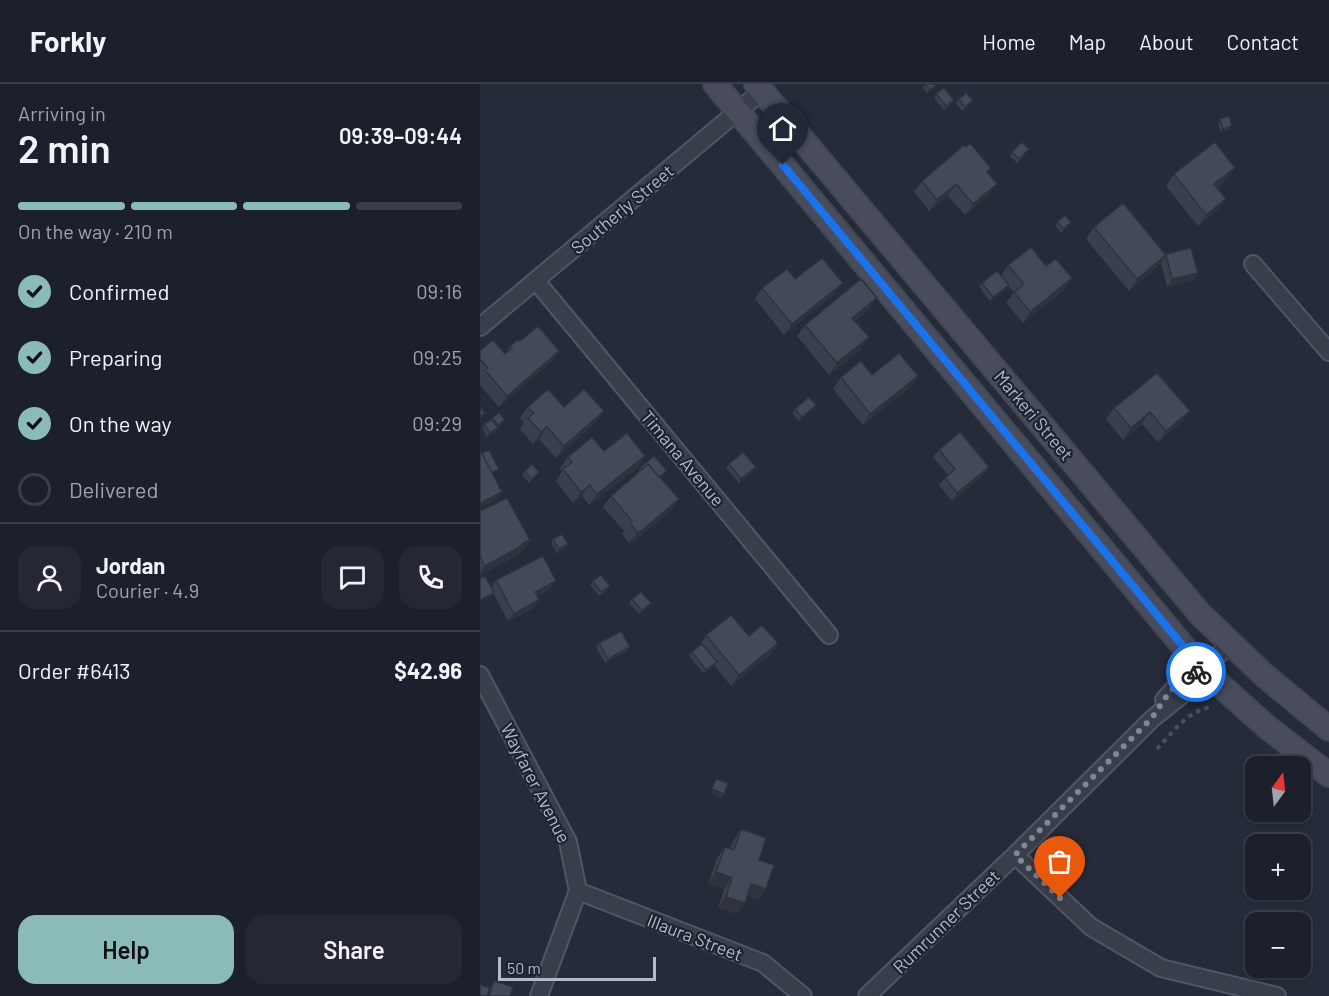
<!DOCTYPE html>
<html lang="en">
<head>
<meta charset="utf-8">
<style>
	:root { --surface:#1c202c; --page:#252834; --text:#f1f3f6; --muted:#a0a3a9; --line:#3a3e48; --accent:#8bbbb9 }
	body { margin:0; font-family:Barlow,sans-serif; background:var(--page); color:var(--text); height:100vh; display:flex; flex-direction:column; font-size:22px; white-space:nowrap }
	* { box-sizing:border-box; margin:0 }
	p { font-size:20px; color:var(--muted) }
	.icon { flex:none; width:33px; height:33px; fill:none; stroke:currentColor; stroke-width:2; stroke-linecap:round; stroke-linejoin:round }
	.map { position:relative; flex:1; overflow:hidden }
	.side { display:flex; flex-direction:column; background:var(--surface); width:480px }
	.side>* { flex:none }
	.needle { width:39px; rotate:15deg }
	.fabs { position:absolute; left:765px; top:672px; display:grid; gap:12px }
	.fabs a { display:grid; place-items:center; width:66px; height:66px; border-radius:12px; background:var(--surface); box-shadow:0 2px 4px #0004,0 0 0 2px var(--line); font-size:30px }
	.scale { position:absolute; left:18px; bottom:15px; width:158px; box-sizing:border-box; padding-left:6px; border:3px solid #b5b9c6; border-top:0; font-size:16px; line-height:21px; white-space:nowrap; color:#b5b9c6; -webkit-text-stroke:4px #1e2330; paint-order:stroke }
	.pin { position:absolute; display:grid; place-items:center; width:51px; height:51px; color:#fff; margin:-62px -26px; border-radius:50% 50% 50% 0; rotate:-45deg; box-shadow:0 0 6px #0007 }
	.pin .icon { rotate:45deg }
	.courier { position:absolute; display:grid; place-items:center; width:60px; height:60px; margin:-30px; border:4px solid #1a73e8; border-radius:50%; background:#fff; color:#222; box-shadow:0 2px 8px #0007 }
	.headline em { font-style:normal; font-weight:600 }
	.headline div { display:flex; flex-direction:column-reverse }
	.headline { display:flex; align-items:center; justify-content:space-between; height:102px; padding:0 18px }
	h1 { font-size:39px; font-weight:600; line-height:45px }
	.bar { display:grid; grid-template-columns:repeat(4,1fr); gap:9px 6px; align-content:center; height:72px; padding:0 18px }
	.bar i { height:8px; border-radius:4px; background:var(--line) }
	.bar .on { background:var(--accent) }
	.bar p { grid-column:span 4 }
	.line { display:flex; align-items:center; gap:15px; padding:0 18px; border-top:2px solid var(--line) }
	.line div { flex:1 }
	.round { display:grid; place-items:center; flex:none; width:63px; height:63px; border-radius:18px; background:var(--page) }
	ol { padding:0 18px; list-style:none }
	li { display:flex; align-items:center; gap:18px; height:66px }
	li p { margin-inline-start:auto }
	li .icon { padding:6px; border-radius:50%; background:var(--accent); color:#111; stroke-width:4 }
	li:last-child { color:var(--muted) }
	li i { width:33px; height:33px; border:3px solid var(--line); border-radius:50% }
	.primary-button { display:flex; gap:12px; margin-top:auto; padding:12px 18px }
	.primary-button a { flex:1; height:69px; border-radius:18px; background:var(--accent); color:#111; font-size:24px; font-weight:600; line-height:69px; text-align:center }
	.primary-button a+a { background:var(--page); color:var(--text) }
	header { display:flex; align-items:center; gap:36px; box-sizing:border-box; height:84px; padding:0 30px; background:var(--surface); border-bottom:2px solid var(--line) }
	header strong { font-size:28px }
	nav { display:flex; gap:33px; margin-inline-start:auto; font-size:21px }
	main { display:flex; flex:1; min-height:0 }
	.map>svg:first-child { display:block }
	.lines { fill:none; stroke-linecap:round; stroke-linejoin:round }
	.minor-casing { stroke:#515663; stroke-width:20 }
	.secondary-casing { stroke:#424754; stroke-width:26 }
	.path { stroke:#455359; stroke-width:4; stroke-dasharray:4.5 4.5; stroke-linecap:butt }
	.minor { stroke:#393e4b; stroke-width:16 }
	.secondary { stroke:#484c5d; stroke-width:22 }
	.wall { fill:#393f4d }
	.shaded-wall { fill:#2e333e }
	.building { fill:#424959; stroke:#2e333e; stroke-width:1.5 }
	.done { stroke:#838795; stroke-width:6; stroke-dasharray:0 10.8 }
	.route { stroke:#1a73e8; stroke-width:8 }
	.labels { text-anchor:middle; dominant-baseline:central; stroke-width:4.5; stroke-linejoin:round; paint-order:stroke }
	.street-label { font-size:18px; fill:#b5b9c6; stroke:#1e2330 }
</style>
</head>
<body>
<header>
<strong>Forkly</strong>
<nav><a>Home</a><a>Map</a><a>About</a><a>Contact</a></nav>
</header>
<main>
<section class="side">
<div class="headline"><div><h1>2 min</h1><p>Arriving in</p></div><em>09:39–09:44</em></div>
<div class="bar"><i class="on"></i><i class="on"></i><i class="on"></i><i></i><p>On the way · 210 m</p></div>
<ol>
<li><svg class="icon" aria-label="check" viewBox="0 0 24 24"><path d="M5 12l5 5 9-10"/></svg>Confirmed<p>09:16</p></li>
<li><svg class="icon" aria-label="check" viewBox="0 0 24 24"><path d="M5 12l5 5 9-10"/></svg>Preparing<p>09:25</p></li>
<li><svg class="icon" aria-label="check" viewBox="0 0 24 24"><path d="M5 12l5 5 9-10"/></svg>On the way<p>09:29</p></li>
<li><i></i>Delivered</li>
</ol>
<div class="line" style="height:108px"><a class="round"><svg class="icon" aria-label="person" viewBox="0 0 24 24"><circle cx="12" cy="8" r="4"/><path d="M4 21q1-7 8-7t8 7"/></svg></a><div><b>Jordan</b><p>Courier · 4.9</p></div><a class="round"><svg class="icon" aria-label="chat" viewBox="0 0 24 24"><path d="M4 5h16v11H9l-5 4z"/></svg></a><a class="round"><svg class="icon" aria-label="phone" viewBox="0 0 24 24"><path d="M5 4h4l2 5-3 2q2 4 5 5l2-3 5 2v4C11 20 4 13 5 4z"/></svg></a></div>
<div class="line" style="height:78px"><div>Order #6413</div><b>$42.96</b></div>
<div class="primary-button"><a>Help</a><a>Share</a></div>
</section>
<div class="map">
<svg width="849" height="912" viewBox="0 0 849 912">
	<rect width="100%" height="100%" fill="#262b3a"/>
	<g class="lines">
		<defs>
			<path id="minor" d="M773,180L849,268
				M56,197L349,551
				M0,243L282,7
				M0,591L88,758L98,807L59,912
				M684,616L705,592L722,585L751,560
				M535,771L611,843L681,884L797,912
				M98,807L283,879L323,912
				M387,912L535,771L672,635L714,601L722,585"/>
			<path id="secondary" d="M235,0L722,585L787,643L849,691
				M276,0L720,530L785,592L849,645"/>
		</defs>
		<use href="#minor" class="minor-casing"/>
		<use href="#secondary" class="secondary-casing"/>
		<path class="path" d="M677,665C693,648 708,626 732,623"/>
		<use href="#minor" class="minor"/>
		<use href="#secondary" class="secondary"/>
	</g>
	<path class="wall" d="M445,0H457L455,4L447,9L443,4Z
		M456,10L474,16L471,20L464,26L454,14Z
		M479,15L493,16L490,20L482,27L476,19Z
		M740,35L752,42L749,46L740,48L738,39Z
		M549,65L537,79L530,72L532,68Z
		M755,84L747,95L737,104L746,115L738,126L718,142L686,102L694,90Z
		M508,89L509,111L485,131L468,112L449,127L434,108L442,97Z
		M577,138L588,142L581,149L575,142Z
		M614,143L685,170L718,189L713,196L687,203L681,179L678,182L649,207L606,155Z
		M528,181L566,182L592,194L584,206L543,239L526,219L534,208L528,202L526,205L510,217L499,203L502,199L521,192Z
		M315,195L355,210L304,251L275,215L282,204Z
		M389,225L375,237L389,253L381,265L349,291L317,252L325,241Z
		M40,257L79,267L71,278L19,323L0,301V267L25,270L30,262Z
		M438,292L430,303L383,341L353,305L361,293Z
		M336,321L333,325L319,337L312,329L315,325Z
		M48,323H84L124,327L116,338L76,374L59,355L53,360L40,345L44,339L40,334Z
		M634,324L710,327L702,338L678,358L662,340L643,356L626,335Z
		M12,335L22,340L17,343L15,348L7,353L2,344L4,340Z
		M459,366L509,383L504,391L472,417L459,401L465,394L468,391L453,373Z
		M124,367L158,384L109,421L102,412L93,419L76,397L82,387L80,384L88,373Z
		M249,380L273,387L259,399L246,384Z
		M160,384L187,387L180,394L191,427L153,458L149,459L142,450L144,447L123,423L131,412L158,388Z
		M45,387L59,388L49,399L42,391Z
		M0,427L50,456L42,467L38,469L35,473L0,491Z
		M73,455L88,460L85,464L77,469L71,459Z
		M16,496L71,504L57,512L54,524L28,537L13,509L11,513V504Z
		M113,497L127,506L119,512L110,501Z
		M152,515L171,519L168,523L159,530L149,519Z
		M226,551L269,552L298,559L290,571L251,602L234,581L224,590L209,572L212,568L219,563Z
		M119,559L147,567L125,579L116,563Z
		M261,745L279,776V816L267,812L257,830L238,824L244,805L228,800L237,774L245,763L250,765L253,757Z"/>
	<path class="shaded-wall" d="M752,42L749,46L740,48L743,45Z
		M755,84L747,95L726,112L734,100Z
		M476,100L468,112L449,127L457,116Z
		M517,100L509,111L485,131L493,120Z
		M746,115L738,126L718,142L726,131Z
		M686,171L678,182L649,207L657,195Z
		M718,189L713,196L687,203L692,195Z
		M592,194L584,206L543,239L550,228Z
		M363,199L355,210L304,251L312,240Z
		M529,201L526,205L510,217L513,213Z
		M397,214L389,225L364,245L372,234Z
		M389,253L381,265L349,291L357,279Z
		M79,267L71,278L19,323L27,312Z
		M438,292L430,303L383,341L390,330Z
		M336,321L333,325L319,337L322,333Z
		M124,327L116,338L76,374L84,362Z
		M710,327L702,338L678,358L686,347Z
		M670,328L662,340L643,356L651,344Z
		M67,343L59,355L53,360L61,348Z
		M18,344L15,348L7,353L10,349Z
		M165,372L158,384L109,421L117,410Z
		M276,383L273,387L259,399L261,395Z
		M509,383L504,391L472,417L477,409Z
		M110,401L102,412L93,419L101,408Z
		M22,408L16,416L0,424L1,419Z
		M199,415L191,427L153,458L149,459L157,448Z
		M50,456L42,467L38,469L35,473L0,491V488L5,482Z
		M88,460L85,464L77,469L79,465Z
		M76,497L71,504L49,516L55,508Z
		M14,509L11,513L0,518V516Z
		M59,516L54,524L28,537L34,530Z
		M298,559L290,571L251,602L259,591Z
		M150,563L147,567L125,579L128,575Z
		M237,578L234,582L224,590L226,586Z
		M232,705L244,710L242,714L229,709Z
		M236,788L252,794L244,805L228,800Z
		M271,800L286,805L279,816L263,811Z
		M246,813L265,819L257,830L238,824Z"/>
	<path class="building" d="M445,0H457L450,6Z
		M464,4L474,16L466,22L456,10Z
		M486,9L493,16L485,23L479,15Z
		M749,32L752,42L743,45L740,35Z
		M542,58L549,65L539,75L532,68Z
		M735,58L755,84L734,100L746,115L726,131L694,90Z
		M490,59L511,84L507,88L517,100L493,120L476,100L457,116L442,97L484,61L486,63Z
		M643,119L686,171L657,195L614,143Z
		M585,131L591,138L584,145L577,138Z
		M551,163L566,182L576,175L592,194L550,228L534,208L544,200L528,181Z
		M711,164L718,189L692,195L686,170Z
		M342,174L363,199L312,240L282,204L307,185L315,195Z
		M517,187L529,201L513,213L502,199Z
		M381,195L397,214L372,234L389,253L357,279L325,241Z
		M58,242L79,267L27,312L5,286L8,284L0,275V267L13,256L25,270L32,264L30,262L38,256L40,257Z
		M419,269L438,292L390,330L361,293L381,277L392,291Z
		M677,289L710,327L686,347L670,328L651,344L634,324Z
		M68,305L84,323L104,305L124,327L84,362L67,343L61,348L48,334L54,329L48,323Z
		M329,313L336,321L322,333L315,325Z
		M0,323L5,329L0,333Z
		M19,329L25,336L18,341L12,334Z
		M12,335L18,344L10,349L4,340Z
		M480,348L509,383L477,409L465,394L475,385L459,366Z
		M147,349L165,372L117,410L110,401L101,408L83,385L92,378L88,373L112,353L124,367Z
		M0,366L22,408L1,419L0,418Z
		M9,366L19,385L12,389L2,369Z
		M263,368L276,383L261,395L249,380Z
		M174,372L187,387L179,393L168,380L162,385L160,384Z
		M52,380L59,388L52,395L45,387Z
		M168,380L199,415L161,447L157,448L150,439L152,437L131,412Z
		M27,414L50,456L42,460L43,461L5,482L0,473V427Z
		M82,450L88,460L79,465L73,455Z
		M63,472L76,497L55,508L59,516L34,530L16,496Z
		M121,491L130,502L121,508L113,497Z
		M5,492L14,509L0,516V494Z
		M161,508L171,519L162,527L152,515Z
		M251,531L269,552L282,541L298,559L259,591L226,551Z
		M141,547L150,563L128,575L119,559Z
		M222,560L237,578L226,586L212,568Z
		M236,695L248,699L244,710L232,705Z
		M261,745L286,754L279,776L294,781L286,805L271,800L265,819L246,813L252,794L236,788L245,763L254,766Z
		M14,897L33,903L30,912H9Z
		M0,901L10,904L7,912L0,911Z"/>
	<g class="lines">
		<path class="done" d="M580,814L535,771L672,634C684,616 695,596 716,588"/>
		<path class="route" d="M303,81L722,585L716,588"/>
	</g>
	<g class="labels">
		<g class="street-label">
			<text transform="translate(142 125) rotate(-40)">Southerly Street</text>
			<text transform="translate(554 331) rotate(50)">Markeri Street</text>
			<text transform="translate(203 374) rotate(50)">Timana Avenue</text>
			<text transform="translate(56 699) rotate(63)">Wayfarer Avenue</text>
			<text transform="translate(466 837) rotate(-44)">Rumrunner Street</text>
			<text transform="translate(215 853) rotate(21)">Illaura Street</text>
		</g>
	</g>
</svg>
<div class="fabs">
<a><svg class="needle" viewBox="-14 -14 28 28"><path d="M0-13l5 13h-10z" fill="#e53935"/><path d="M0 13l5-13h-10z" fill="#a0a3a9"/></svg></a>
<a>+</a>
<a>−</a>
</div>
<div class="scale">50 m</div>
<div class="pin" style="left:580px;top:814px;background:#ea580c"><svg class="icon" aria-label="bag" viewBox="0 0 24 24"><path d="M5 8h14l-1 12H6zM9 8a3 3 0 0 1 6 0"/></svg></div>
<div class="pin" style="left:303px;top:81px;background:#1f2937"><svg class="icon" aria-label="home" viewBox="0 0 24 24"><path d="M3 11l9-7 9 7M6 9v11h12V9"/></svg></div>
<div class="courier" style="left:716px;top:588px"><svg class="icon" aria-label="bike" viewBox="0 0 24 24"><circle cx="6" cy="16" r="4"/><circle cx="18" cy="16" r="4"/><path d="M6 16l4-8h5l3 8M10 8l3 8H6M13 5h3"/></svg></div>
</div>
</main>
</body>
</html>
